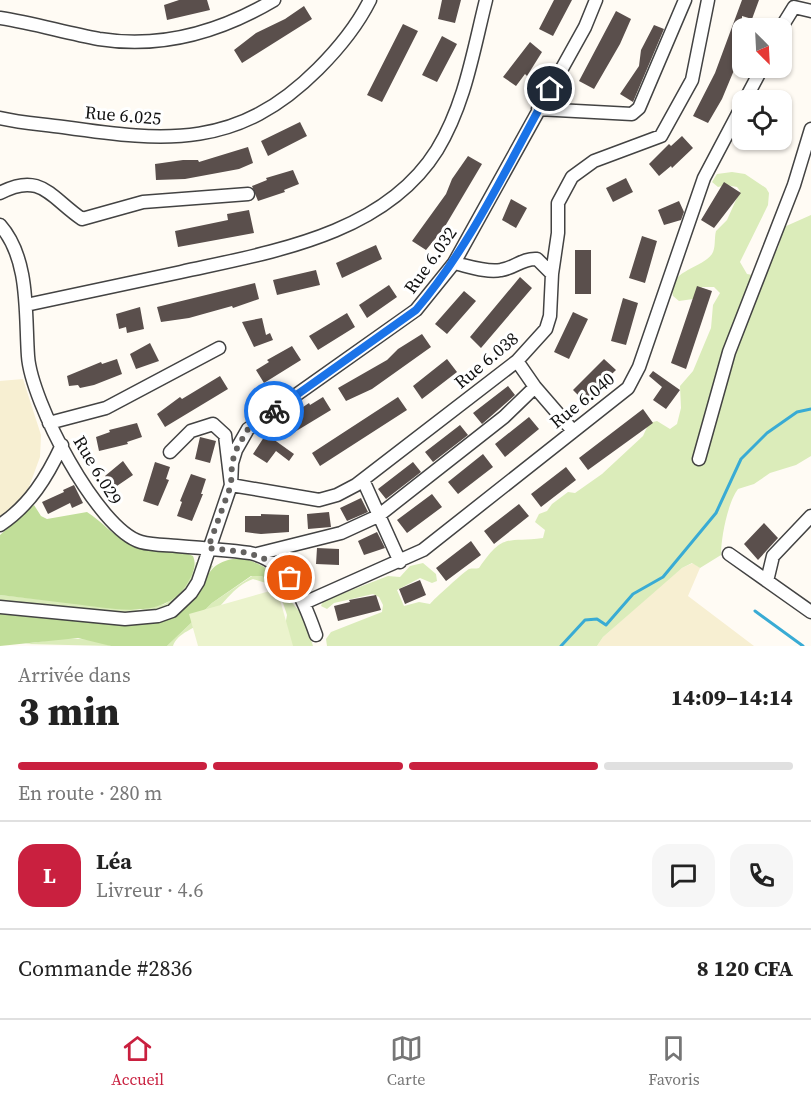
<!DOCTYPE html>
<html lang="fr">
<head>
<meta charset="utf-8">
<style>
	:root { --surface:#fff; --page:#f6f6f6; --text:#222; --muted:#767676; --line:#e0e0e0; --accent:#c9203f }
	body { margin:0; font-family:"Source Serif 4",serif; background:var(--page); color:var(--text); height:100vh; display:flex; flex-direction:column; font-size:22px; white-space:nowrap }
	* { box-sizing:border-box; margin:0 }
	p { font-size:20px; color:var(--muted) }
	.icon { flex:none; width:33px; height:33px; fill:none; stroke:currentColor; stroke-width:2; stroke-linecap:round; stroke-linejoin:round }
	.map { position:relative; height:646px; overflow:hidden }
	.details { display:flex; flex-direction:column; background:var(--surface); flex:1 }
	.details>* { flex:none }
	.needle { width:39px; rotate:156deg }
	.fabs { position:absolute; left:732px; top:18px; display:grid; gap:12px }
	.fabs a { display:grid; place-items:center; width:60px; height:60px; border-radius:12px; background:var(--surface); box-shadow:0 2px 4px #0004; font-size:30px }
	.pin { position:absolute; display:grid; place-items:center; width:51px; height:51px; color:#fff; margin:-26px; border:3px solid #fff; border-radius:50%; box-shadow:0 2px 6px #0007 }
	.courier { position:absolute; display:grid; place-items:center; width:60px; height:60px; margin:-30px; border:4px solid #1a73e8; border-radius:50%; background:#fff; color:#222; box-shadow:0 2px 8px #0007 }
	.summary em { font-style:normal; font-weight:800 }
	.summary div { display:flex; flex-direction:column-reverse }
	.summary { display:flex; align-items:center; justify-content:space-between; height:102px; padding:0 18px }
	h1 { font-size:39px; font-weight:800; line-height:45px }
	.bar { display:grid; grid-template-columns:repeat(4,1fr); gap:9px 6px; align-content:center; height:72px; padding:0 18px }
	.bar i { height:8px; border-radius:4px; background:var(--line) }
	.bar .on { background:var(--accent) }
	.bar p { grid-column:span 4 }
	.line { display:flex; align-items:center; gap:15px; padding:0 18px; border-top:2px solid var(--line) }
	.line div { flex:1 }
	.round { display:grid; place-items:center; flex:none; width:63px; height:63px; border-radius:18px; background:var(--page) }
	.tab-bar { display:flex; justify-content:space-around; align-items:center; height:84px; border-top:2px solid var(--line); background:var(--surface); font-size:16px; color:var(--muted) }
	.tab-bar a { display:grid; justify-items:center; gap:3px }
	.tab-bar .on { color:var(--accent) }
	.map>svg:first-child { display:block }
	.farmland { fill:#f7efd2 }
	.green { fill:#dbecba }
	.forest { fill:#c1de99 }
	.pitch { fill:#ebf3cd }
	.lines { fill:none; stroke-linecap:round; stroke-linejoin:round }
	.stream { stroke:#39abd4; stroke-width:3 }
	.building { fill:#5a4f4c }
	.street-casing { stroke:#434343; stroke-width:15 }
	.street { stroke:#fff; stroke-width:12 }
	.done { stroke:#646260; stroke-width:6; stroke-dasharray:0 10.8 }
	.route { stroke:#1a73e8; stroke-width:8 }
	.labels { text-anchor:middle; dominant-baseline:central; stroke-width:6; stroke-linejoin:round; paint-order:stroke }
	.street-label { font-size:18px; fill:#101010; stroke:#fff }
</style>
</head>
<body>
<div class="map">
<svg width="811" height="646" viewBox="0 0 811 646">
	<rect width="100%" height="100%" fill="#fffbf4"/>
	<path class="farmland" d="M23,379L41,435L40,457L25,498L0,519V381Z
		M693,563L700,568L688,596L754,646H597L603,637L667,580L682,568Z"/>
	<path class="green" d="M732,172L745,174L766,188L769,193L768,205L740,262L747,274L758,276L778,248L784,227L811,215V456L796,465L770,473L754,484L738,489C728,502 721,537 721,555L700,568L692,563L682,568L603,637L597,646H327L326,639L331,632L382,612L383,605L379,597L373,594L334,603L327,609L321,606L323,601L388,576L400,577L410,566L423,563L436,574L437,581L432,583L420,578L397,590L404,606L419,602L430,604C433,600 466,570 469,569C472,568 476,569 479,568C504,532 506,543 543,538L545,530L535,522L539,514L547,511L552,504L568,492L575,493L602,474L643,436L649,423L657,421L670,429L677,424L681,408L680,386L693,371L711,328L713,305L720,293L714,287H702L693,299L679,301L673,296C666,271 701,269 712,254C716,248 714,238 716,231L727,220L740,191L737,187L726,185L718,187L712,182L717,174Z
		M196,562L213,566C195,596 193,608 158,619L0,609V595L140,610L165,604L175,597L194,571Z
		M252,576H262L279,595L284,593L304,617L313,646H291L285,626L287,615L283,603L269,584L253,579C233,586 222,607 206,620C196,628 177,633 173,646H167L212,603Z
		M64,638L95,640L111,646L25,644Z"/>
	<path class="forest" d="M34,505L41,516L47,519L87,512C102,521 112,536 129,542C149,550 176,547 193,556C197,566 193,573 188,582C166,622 111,608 74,604C49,601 25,598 0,595V535Z
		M243,558C261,564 281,573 284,593L279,596L262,576H251L212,603L167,646H111L78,638L0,646V609L158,619C166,617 175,616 181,611C212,592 196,560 243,558Z"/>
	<path class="pitch" d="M277,589L293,646H198L189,614Z"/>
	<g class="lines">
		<path class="stream" d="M755,611L803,646
			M561,646L585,620L597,619L606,625L633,594L663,577L716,513L741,459L767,433L797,412L811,409"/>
	</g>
	<path class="building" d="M179,0H207L210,10L167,20L164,5Z
		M442,0H461L455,23L438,19Z
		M554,0H572L553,36L539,29Z
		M742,0H759L752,19L742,16V51L722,99L708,123L693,116L715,73Z
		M304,6L312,19L242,63L234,50L256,33L285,19Z
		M616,11L631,19L620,44L594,89L579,81Z
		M403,24L418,31L382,102L367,95Z
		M654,25L664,29L633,102L620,94L639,66L641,50Z
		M442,36L457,44L437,82L422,75Z
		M530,42L542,52L527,76L525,74L516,86L503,77Z
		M300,122L307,136L268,156L261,141Z
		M682,136L693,148L672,168L671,166L659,176L649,164L669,144L671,146Z
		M248,147L253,163L239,169L185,179L156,180L155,164L183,160H198L199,162Z
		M468,156L482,164L444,228L426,250L412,241L446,194L452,179Z
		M293,170L299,184L284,190L285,192L258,201L252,186L267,180L266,178Z
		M626,178L633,192L613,202L606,188Z
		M724,182L741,193L714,228L701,220Z
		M511,199L527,208L516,228L502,220Z
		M679,201L684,212L681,220L664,225L658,210Z
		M249,210L254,233L178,247L175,231L228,220L227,214Z
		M642,236L657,241L645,283L629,278Z
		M376,245L382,259L342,278L336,263Z
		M575,250H591V294H575Z
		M316,270L320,285L277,295L273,280Z
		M520,277L532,288L481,348L470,337Z
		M255,283L259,299L233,308L232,306L189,318L161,322L157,307Z
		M389,285L397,297L367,318L359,305Z
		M697,286L712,291L686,369L671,363Z
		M464,291L476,301L447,334L435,324Z
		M623,298L638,303L626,345L611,341Z
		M140,307L144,329L127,333L126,327L119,329L116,314Z
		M573,312L588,319L569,359L554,352Z
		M347,313L355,327L318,350L309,336Z
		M262,318L266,335L270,333L273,340L254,347L242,322Z
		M422,334L431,347L372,389L346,401L338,388L387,360L398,349Z
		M150,343L159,361L136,369L130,354Z
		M292,346L301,360L264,383L256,370L269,362L267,360Z
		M117,359L122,374L94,385L80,388L78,385L69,386L67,376L101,362L102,364Z
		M447,359L457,372L422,399L413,386Z
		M604,359L616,370L584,401L573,390Z
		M653,371L680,390L666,409L653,400L662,387L649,376Z
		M220,376L228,389L165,427L157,414L180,397L182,399Z
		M508,386L515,395L482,424L473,413Z
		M323,397L331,410L293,433L285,419L309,403L310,405Z
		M398,397L407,410L320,466L312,453Z
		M643,409L653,423L588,470L579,458Z
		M529,417L539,429L505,457L495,444Z
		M137,423L142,437L127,442L128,444L99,451L96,437L110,432L109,430Z
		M460,425L468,435L433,462L425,452Z
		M266,434L294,454L289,461L276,451L267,463L253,454Z
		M200,437L216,441L210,463L195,459Z
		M483,454L493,467L458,494L448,482Z
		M123,461L133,475L114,488L105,476Z
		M155,462L170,467L166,479L169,480L158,506L143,501Z
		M413,462L421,472L386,499L378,489Z
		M566,467L576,480L541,507L531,494Z
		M191,474L206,479L201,494H203L192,521L177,516L182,502L180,501Z
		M74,485L83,503L72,508L70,503L48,514L42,502L64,492L63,490Z
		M432,494L442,507L407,533L397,520Z
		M361,498L368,512L347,521L340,508Z
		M519,504L529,516L494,544L484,531Z
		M329,512L331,527L308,529L307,514Z
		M261,514L289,515V532L261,534L245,532V516H261Z
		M764,523L778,538L758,560L744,544Z
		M377,532L385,548L364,555L358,541Z
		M471,541L481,555L446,581L436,568Z
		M317,548L339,549V565L316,564Z
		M420,580L426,595L405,604L399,589Z
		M376,595L381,610L338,621L334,606L350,602L349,600Z"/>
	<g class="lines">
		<defs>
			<path id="street" d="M0,18C33,23 66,33 99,39C162,49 220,32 274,0
				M781,28L794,7L811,11
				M745,100L762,68
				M538,109L632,114L639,108L685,0
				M0,118C21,123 42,124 63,127C167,142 238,149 318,69C339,48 357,26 370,0
				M0,193C41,171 51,198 82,219L143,202L248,194
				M0,225C30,259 25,314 28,356C31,401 97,529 141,542C152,545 166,545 177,546C202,548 226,550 250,553C290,562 304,601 316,635
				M454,263C468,266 487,273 501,270C515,268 522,258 537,259L552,274
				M26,305C78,294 130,283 181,272C271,252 384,235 437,150C465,104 473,52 486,0
				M517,361L535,387L573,431
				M49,423L106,408L219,348
				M170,452L191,431L213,424L225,435L231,485L319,500L337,495L356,485L517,361L546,329L550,316L552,274L558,233V203L572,177L594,161L661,136L692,80L708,0
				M699,459L729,352L794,185L811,129
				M363,480L400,562
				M0,525C30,505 47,477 62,445
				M257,554L341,533L378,516L504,417L535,387
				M729,554L811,612
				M767,581L773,556L811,516
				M304,603L423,550L628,388L639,367L704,178L742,106
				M0,607L125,619L158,616L172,611L191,593L198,582L231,485L232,463L236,450L248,429L416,310L454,263L585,27L596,0"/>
		</defs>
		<use href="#street" class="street-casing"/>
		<use href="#street" class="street"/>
	</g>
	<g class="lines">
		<path class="done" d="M274,411L248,429L236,450L232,463L231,485L208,548C243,552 264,551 290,578"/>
		<path class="route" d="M274,411L416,310C472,244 508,164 550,89"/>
	</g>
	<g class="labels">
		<g class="street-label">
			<text transform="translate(123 115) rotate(5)">Rue 6.025</text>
			<text transform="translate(430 260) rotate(-55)">Rue 6.032</text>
			<text transform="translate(486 360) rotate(-40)">Rue 6.038</text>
			<text transform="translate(582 400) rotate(-39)">Rue 6.040</text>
			<text transform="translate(98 470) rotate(59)">Rue 6.029</text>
		</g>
	</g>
</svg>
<div class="fabs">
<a><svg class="needle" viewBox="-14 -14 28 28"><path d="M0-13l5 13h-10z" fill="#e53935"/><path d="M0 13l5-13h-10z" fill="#767676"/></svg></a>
<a><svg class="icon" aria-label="locate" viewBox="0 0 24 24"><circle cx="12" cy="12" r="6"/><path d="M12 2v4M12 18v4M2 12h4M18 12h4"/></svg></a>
</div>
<div class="pin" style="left:290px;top:578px;background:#ea580c"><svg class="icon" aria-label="bag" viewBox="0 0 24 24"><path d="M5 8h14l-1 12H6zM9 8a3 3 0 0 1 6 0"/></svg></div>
<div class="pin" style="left:550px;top:89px;background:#1f2937"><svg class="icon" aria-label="home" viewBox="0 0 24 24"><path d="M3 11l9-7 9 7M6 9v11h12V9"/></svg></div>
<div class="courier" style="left:274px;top:411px"><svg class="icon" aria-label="bike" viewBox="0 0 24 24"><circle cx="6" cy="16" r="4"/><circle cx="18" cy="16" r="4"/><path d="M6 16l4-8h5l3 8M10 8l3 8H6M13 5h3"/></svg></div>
</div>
<section class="details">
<div class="summary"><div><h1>3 min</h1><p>Arrivée dans</p></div><em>14:09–14:14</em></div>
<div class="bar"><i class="on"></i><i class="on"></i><i class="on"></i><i></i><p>En route · 280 m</p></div>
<div class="line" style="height:108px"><b class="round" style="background:var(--accent);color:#fff">L</b><div><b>Léa</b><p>Livreur · 4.6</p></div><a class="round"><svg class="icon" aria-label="chat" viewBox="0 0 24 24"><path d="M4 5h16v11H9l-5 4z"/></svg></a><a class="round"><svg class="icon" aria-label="phone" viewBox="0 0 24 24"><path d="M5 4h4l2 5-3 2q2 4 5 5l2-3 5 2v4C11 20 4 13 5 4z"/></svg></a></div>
<div class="line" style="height:78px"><div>Commande #2836</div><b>8 120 CFA</b></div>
</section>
<nav class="tab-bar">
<a class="on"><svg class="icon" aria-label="home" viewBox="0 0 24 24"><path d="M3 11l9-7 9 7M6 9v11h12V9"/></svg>Accueil</a>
<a><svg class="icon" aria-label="map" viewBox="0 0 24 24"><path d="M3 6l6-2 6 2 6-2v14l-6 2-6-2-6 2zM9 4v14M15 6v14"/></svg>Carte</a>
<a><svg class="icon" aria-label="saved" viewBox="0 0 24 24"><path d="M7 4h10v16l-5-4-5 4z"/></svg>Favoris</a>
</nav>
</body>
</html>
